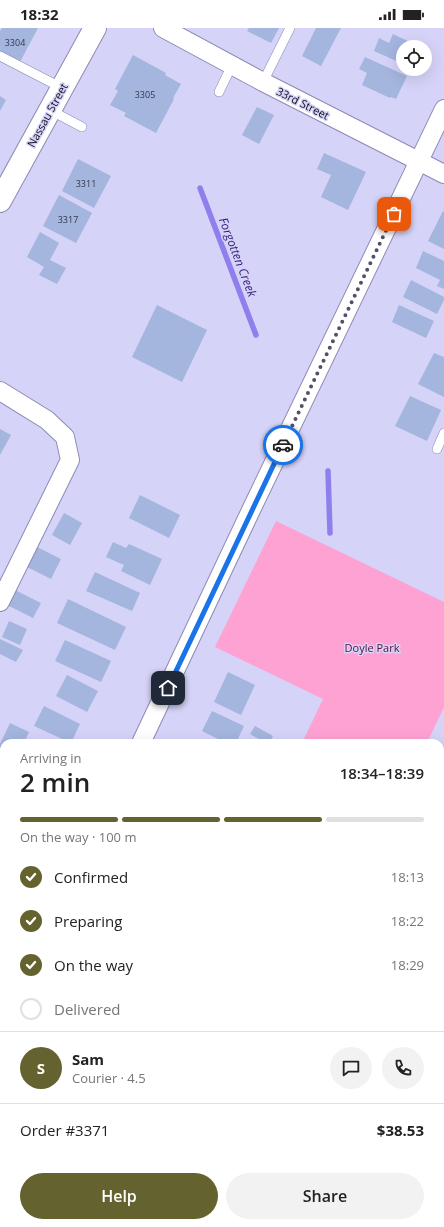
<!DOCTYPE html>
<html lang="en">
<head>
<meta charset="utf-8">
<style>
	:root { --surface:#fff; --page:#f2f2f2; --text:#222; --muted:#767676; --line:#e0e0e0; --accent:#64632f }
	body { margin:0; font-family:"Open Sans",sans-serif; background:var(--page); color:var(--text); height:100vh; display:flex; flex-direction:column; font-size:15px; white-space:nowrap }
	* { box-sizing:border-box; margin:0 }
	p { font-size:13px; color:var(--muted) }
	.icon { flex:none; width:22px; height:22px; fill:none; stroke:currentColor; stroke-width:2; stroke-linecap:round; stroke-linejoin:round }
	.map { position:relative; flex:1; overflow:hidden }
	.details { position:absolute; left:0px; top:711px; width:444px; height:488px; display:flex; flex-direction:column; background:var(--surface); border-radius:12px 12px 0 0; box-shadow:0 4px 16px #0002 }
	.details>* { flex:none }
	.buttons { position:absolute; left:396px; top:12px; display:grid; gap:8px }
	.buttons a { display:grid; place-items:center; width:36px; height:36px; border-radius:50%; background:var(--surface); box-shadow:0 4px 16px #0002; font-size:20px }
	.pin { position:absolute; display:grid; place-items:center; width:34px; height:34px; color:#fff; margin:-17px; border-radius:8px; box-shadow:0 2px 6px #0006 }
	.courier { position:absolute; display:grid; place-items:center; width:40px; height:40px; margin:-20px; border:3px solid #1a73e8; border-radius:50%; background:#fff; color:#222; box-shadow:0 1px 5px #0007 }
	.overview em { font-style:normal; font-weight:600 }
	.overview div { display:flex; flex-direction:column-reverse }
	.overview { display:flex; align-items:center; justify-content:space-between; height:68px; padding:0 20px }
	h1 { font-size:26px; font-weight:600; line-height:30px }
	.bar { display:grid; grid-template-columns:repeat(4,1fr); gap:6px 4px; align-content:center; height:48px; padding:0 20px }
	.bar i { height:5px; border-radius:3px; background:var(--line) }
	.bar .on { background:var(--accent) }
	.bar p { grid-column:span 4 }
	.line { display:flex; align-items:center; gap:10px; padding:0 20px; border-top:1px solid var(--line) }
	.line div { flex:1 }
	.round { display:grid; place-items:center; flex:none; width:42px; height:42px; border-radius:21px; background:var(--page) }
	ol { padding:0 20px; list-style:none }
	li { display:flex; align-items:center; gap:12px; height:44px }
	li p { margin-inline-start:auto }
	li .icon { padding:4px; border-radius:50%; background:var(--accent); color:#fff; stroke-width:4 }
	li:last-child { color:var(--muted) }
	li i { width:22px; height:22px; border:2px solid var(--line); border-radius:50% }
	.action { display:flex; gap:8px; margin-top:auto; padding:8px 20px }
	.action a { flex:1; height:46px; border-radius:24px; background:var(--accent); color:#fff; font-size:16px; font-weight:600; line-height:46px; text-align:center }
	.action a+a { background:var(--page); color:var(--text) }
	.status { display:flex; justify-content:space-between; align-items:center; height:28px; padding:0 20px; background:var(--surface); direction:ltr }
	.status svg { height:11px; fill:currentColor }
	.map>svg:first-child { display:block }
	.green { fill:#fea2d3 }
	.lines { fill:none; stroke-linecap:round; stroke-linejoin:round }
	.stream { stroke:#8e7fec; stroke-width:5.5 }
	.building { fill:#a4b5de }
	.service-casing { stroke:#8d8ab4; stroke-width:10 }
	.minor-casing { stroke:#8d8ab4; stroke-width:20 }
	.tertiary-casing { stroke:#8d8ab4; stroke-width:24 }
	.service { stroke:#fff; stroke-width:9 }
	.minor { stroke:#fff; stroke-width:18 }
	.tertiary { stroke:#fff; stroke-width:22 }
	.done { stroke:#525167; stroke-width:4; stroke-dasharray:0 7.2 }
	.route { stroke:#1a73e8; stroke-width:5 }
	.labels { text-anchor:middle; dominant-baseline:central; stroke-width:3; stroke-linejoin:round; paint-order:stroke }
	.number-label { font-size:9px; fill:#32364a }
	.street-label { font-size:11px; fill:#0c0b19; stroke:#d5d3f8 }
	.park-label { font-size:11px; fill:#560f3c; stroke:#d5d3f8 }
	.water-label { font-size:12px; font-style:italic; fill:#341979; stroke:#d5d3f8 }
</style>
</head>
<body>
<div class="status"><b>18:32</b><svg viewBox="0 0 49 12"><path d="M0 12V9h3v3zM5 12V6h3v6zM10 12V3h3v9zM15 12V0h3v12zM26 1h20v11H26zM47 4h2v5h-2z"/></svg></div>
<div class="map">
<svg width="444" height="1199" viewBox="0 0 444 1199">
	<rect width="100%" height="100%" fill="#d5d3f8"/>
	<path class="green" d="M276,493L444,574V679L427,715H302L323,671L215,619Z
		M440,1045L444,1047V1199H359L361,1195H440Z"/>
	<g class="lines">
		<path class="stream" d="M200,160L256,307
			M328,443L330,505"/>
	</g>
	<path class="building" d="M2,0H38L20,34L0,24V3Z
		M249,0H279L271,15L247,3Z
		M316,0H341L321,38L302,28Z
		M393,6L416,17L415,19H403V36L374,23L379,10L389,15Z
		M133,27L166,45L165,47L181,56L173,70L174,71L156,105L124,88L126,85L110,77L118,63L115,61Z
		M365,29L407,48L396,71L391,69L390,70L362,57L367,45L359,41Z
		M0,68L6,72L0,83Z
		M257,79L274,87L259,116L242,107Z
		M324,125L366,144L348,182L321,169L331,147L317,141Z
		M78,131L111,148L94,180L62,163Z
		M59,167L92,185L76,215L43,198Z
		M443,183L444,184V221L428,213Z
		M40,204L59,215L50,232L66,240L57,256L39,247L44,239L27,229Z
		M423,223L444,233V261L437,258L440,252L416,240Z
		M411,252L444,269V272L437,286L403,269Z
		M157,277L207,302L182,354L132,329Z
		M399,277L434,293L426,310L392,294Z
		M434,325L444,329V369L418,356Z
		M410,368L441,382L427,413L395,398Z
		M0,401L11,407L0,427Z
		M140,467L180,487L169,510L129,490Z
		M64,485L82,495L70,517L52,507Z
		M113,514L126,520L129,516L162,531L150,557L121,543L124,537L106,529Z
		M37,519L61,531L51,551L27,539Z
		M95,544L140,565L132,583L86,563Z
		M15,562L41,575L33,590L7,577Z
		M68,571L126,599L115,622L57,595Z
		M9,593L27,601L20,617L2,609Z
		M0,611L23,622L16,634L0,626Z
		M65,612L111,633L101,654L55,633Z
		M228,644L255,657L241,687L214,674Z
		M67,647L98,663L87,684L56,668Z
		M44,678L80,696L71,715L34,698Z
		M212,683L244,698L236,715H226L202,703Z
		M10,695L29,704L24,715H4V721L0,719V716Z
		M255,698L273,708L269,715H266L250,706Z
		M197,711L206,715H195Z
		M440,843L444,845V870L440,868Z
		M440,882L444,884V913L440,911Z
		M440,930L444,932V960L440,958Z"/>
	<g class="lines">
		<defs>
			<path id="service" d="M0,28L62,60
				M263,54L290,0
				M219,64L232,37
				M50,82L82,99
				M437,421L444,405
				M77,1199L80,1195"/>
			<path id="minor" d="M163,0L263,54L444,146
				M0,363L47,392L65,409L70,432L0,574
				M141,715L252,480L444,81
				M0,1014L4,1005
				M266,1195L267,1199"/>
			<path id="tertiary" d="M0,173L95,0
				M440,744L444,735
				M0,802L4,804
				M440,1008L444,1010"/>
		</defs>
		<use href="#service" class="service-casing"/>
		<use href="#minor" class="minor-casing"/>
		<use href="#tertiary" class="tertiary-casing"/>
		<use href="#service" class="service"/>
		<use href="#minor" class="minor"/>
		<use href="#tertiary" class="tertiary"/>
	</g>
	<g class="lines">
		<path class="done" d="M283,417L394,186"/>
		<path class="route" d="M168,660L283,417"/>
	</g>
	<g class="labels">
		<g class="number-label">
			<text x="15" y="14">3304</text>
			<text x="145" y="66">3305</text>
			<text x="86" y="155">3311</text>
			<text x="68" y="191">3317</text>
		</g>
		<g class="street-label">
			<text transform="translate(303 75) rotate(27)">33rd Street</text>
			<text transform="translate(47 87) rotate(-61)">Nassau Street</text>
		</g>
		<g class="park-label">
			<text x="372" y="619">Doyle Park</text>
		</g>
		<g class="water-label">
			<text transform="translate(238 229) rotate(69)">Forgotten Creek</text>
		</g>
	</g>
</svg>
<div class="buttons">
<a><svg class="icon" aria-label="locate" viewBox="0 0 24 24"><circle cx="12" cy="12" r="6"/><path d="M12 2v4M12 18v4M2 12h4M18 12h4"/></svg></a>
</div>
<div class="pin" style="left:394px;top:186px;background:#ea580c"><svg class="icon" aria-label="bag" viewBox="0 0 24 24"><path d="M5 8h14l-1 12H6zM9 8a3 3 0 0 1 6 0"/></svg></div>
<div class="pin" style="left:168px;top:660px;background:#1f2937"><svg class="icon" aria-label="home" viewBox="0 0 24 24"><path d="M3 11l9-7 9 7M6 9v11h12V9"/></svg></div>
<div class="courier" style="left:283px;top:417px"><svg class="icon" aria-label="car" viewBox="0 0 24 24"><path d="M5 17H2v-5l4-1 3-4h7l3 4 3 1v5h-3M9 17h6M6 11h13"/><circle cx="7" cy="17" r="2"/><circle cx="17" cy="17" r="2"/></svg></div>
<section class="details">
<div class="overview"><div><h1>2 min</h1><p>Arriving in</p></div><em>18:34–18:39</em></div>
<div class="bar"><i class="on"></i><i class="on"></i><i class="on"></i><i></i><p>On the way · 100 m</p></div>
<ol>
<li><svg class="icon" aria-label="check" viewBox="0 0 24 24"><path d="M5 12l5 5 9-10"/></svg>Confirmed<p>18:13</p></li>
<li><svg class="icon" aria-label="check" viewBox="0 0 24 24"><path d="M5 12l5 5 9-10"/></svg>Preparing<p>18:22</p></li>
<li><svg class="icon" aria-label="check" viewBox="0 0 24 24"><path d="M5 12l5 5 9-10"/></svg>On the way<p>18:29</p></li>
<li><i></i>Delivered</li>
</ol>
<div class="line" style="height:72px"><b class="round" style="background:var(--accent);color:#fff">S</b><div><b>Sam</b><p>Courier · 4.5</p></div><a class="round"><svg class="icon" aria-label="chat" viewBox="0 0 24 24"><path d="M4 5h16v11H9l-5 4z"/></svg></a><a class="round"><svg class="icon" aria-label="phone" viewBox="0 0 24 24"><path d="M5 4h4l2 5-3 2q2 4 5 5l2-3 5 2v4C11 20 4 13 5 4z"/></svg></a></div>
<div class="line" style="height:52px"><div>Order #3371</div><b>$38.53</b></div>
<div class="action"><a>Help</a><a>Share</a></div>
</section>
</div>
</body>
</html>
